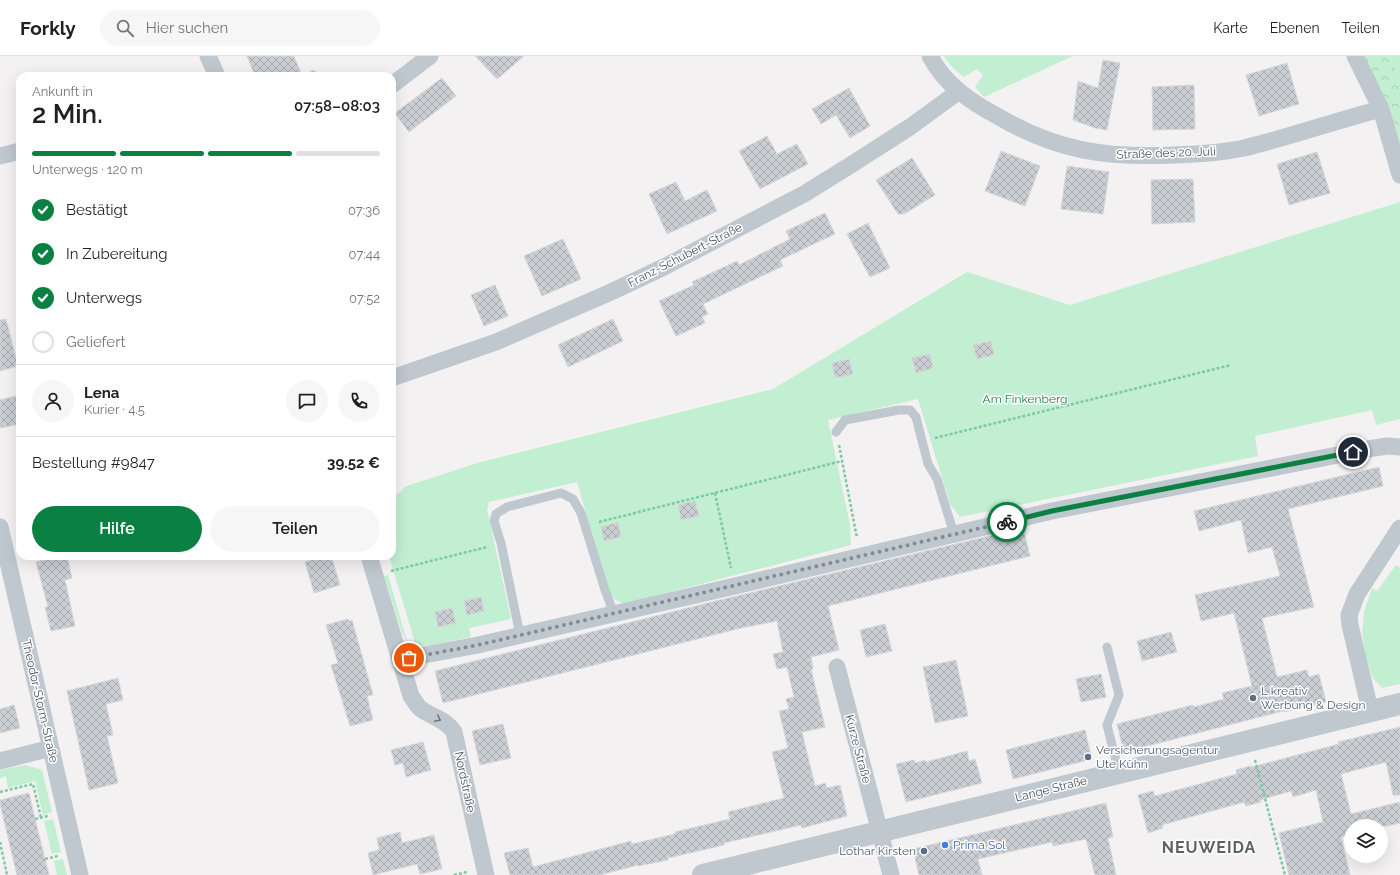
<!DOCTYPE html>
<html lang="de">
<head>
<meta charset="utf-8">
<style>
	:root { --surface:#fff; --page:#f6f6f6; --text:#202124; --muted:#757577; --line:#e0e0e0; --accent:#0b8043 }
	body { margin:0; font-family:Raleway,sans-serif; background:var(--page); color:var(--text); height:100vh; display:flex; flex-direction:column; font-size:15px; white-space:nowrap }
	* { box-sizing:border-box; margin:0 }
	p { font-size:13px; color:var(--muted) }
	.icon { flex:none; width:22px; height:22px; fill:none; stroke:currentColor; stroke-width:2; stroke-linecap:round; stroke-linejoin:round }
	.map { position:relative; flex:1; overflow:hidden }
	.panel { position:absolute; left:16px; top:16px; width:380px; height:488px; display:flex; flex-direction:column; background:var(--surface); border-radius:12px; box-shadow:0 4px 16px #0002 }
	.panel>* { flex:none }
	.controls { position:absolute; left:1344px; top:763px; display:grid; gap:8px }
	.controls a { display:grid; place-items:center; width:44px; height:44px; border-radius:50%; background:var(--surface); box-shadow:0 4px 16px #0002; font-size:20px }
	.pin { position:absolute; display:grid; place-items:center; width:34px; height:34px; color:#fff; margin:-17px; border:2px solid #fff; border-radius:50%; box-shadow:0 1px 4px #0007 }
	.courier { position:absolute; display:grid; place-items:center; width:40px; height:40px; margin:-20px; border:3px solid #0b8043; border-radius:50%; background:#fff; color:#222; box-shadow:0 1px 5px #0007 }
	.overview em { font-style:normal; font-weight:600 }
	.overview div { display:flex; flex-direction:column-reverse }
	.overview { display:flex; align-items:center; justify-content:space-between; height:68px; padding:0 16px }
	h1 { font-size:26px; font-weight:600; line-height:30px }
	.bar { display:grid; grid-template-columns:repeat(4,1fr); gap:6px 4px; align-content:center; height:48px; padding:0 16px }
	.bar i { height:5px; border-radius:3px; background:var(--line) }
	.bar .active { background:var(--accent) }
	.bar p { grid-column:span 4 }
	.line { display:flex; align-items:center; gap:10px; padding:0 16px; border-top:1px solid var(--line) }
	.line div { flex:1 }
	.round { display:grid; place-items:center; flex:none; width:42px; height:42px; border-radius:21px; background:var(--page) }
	ol { padding:0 16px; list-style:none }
	li { display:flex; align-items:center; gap:12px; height:44px }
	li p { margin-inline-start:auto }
	li .icon { padding:4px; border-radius:50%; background:var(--accent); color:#fff; stroke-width:4 }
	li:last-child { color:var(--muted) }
	li i { width:22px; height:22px; border:2px solid var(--line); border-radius:50% }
	.primary-button { display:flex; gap:8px; margin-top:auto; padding:8px 16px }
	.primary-button a { flex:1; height:46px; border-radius:24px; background:var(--accent); color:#fff; font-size:16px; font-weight:600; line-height:46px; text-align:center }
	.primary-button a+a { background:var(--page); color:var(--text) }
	header { display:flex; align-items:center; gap:24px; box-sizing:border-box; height:56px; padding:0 20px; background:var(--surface); border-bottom:1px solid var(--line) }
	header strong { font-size:19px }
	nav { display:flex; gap:22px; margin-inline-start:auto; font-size:14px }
	.search { width:280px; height:36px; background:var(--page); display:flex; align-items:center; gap:10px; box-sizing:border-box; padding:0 14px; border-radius:22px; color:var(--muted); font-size:15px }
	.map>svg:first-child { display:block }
	.green { fill:#c2eed2 }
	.forest { fill:url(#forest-crowns) }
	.building { fill:url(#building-cross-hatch); stroke:#d5d7dc }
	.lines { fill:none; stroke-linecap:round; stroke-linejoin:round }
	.path { stroke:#7ccaa2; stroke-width:2.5; stroke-dasharray:3 2; stroke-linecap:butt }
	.service { stroke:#bfc8cf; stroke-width:9 }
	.minor { stroke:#bfc8cf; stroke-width:17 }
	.tertiary { stroke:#bfc8cf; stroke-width:22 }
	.oneway { stroke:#6c7880 }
	.done { stroke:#848c91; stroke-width:4; stroke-dasharray:0 7.2 }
	.route { stroke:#0b8043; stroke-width:5 }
	.service-dot { fill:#5c6f8a; stroke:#fff; stroke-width:1.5 }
	.shop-dot { fill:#3f7fe0; stroke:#fff; stroke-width:1.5 }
	.labels { text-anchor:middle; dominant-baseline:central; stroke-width:3; stroke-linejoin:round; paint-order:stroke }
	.street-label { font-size:12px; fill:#49555e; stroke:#fff }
	.park-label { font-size:12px; fill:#1c7d4a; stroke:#fff }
	.service-label { font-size:12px; fill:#4e5e75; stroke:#fff; text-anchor:start }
	.shop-label { font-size:12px; fill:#366cbe; stroke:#fff; text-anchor:start }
	.district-label { font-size:16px; font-weight:bold; letter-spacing:1px; fill:#5e6165; stroke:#fff }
</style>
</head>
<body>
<header>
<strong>Forkly</strong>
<div class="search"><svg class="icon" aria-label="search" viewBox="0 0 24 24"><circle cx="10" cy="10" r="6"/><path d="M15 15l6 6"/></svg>Hier suchen</div>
<nav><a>Karte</a><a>Ebenen</a><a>Teilen</a></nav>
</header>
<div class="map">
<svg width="1400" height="819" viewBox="0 0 1400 819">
	<defs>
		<pattern id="forest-crowns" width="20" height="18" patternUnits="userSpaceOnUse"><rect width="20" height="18" fill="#c2eed2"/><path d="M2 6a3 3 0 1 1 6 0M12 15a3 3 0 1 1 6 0" fill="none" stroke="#a8ceb7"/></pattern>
		<pattern id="building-cross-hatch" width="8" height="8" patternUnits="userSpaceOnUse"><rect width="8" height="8" fill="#cbced3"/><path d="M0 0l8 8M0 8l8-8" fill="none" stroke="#a7aaae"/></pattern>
	</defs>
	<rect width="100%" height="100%" fill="#f3f1f1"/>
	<path class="green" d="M944,0H1073L984,41L975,31L983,19L977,13L964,21L954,13Z
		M1390,0H1400V24Z
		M1400,146V363L1376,369L1372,354L1255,380L1258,400L960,461L950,448L918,343L828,364L850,469L851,489L624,548L614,543L608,534L577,426L489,446L487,453L511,563L469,572L471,581L433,589L416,590L389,500H392V440L401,436L404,431L477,407L773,333L967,216L1070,249Z
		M1396,509L1400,512V628L1382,632L1372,621L1366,602L1362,578L1364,556L1372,532L1377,535Z
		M388,519L407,585L402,577L384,520Z
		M25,709L42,714L52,756L43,759L35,725L8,732L6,720L0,722V714Z
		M53,763L61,796L52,798L44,765Z
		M63,803L67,819H57L54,805Z"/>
	<path class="forest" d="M1364,0H1390L1400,24V88L1396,76Z"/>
	<path class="building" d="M247,0H294L302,20H255Z
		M475,0H524L497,23Z
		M1103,4L1120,7L1107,74L1095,72L1073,64L1078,25L1098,32Z
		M1287,7L1299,48L1259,60L1246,19Z
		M442,22L456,40L409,76L395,57Z
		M1194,29L1195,73L1153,74L1152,31Z
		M849,32L870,70L850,82L836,59L821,68L812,53Z
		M767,80L777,98L797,88L808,108L760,133L739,95Z
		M1001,95L1040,110L1025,150L985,135Z
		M1317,96L1330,137L1289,149L1277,108Z
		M912,102L935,139L904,158H898L876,124Z
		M1067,110L1109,116L1103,158L1061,153Z
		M1193,123L1195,166L1152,168L1151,124Z
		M676,126L685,145L707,134L717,155L667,178L649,138Z
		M825,157L835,178L780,204L783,210L703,248L708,258L702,261L705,267L676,280L659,245L694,229L692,226L737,205L739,209L790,183L786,175Z
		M868,167L890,212L870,221L847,178Z
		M563,183L581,223L542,240L524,200Z
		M495,229L508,260L484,270L471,239Z
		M6,263L18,310L0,315V264Z
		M613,263L623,285L568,311L558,289Z
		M991,285L994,299L977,303L973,289Z
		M930,298L933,312L916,317L912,302Z
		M849,303L853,318L835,322L832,307Z
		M20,339V368L0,372V344Z
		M1379,411L1383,430L1288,453L1314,551L1262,562L1277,621L1307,614L1309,621L1319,618L1326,646L1284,656L1283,655L1124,696L1117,668L1193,649L1194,651L1224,643L1222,637L1252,630L1234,557L1201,565L1195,539L1280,520L1272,491L1248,497L1241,464L1199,475L1194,455Z
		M695,445L699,460L681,464L678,449Z
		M618,466L621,481L604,485L601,471Z
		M1023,472L1030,500L828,550L839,594L811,601L813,613H811L825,671L802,676L815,730L825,727L827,732L840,729L847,760L802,772L801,769L724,787V789L668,802V804L638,810V809L600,819H510L504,797L528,792L533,811L631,785L632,788L675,778V776L730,763L728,756L784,742L772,696L788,692L779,655L789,653L786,643L794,641L787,611L777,613L773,598L783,596L777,565L741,572L443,647L435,615L716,545Z
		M61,500H67L72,522L65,524L75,570L51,575L45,551H48L36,506Z
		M325,500H331L340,529L314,537L305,506Z
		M481,541L484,555L467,559L464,545Z
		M452,552L456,567L438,571L435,556Z
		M348,563L349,565L352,564L373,639L367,640L373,664L350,670L331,609L338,607L326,569Z
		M885,568L892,595L866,601L860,574Z
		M1171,576L1177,596L1142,605L1137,585Z
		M956,604L968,660L935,667L923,611Z
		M1101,618L1106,641L1081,646L1076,623Z
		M118,622L123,644L106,648L113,679L107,680L118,727L89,734L67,635Z
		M14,649L20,672L0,677V653Z
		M503,668L511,702L480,709L472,675Z
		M1400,671V739H1393L1386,706L1341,718L1351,758L1400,746V767L1387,770H1351V778L1341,781L1350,819H1289L1279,777L1323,766L1316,734L1293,741L1291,735L1260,744L1261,746L1246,750L1244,746L1162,769L1163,772L1148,777L1138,739L1153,735L1155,740L1237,718L1236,714L1251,710L1252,711L1339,688L1338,686Z
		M1085,674L1092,703L1013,723L1006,694Z
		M423,686L431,714L406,721L403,707L395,709L391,694Z
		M967,695L969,705L975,703L982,727L906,746L896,708L914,704L915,707L925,704L926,706Z
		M29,737L35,763L49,819H17L0,748V744Z
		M1106,747L1113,781L1108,782L1116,819H1095L1086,783L1053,790L1052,786L978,803L982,819H919L913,793Z
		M400,776L402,787L434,779L442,813L420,818L417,808L373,819L368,797L379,794L377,782Z"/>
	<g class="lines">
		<path class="path" d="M935,382L1231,309
			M839,389L857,482
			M715,437L731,512
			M599,466L842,405
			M391,515L487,491
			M1255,704L1285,819
			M0,736L33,728L41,762
			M35,763L48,760
			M0,786L7,819
			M45,803L58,800
			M454,819L467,816"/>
		<path class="service" d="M313,19L314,20
			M836,376L845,364L899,354H910L916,361L928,408L937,423L954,478
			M520,579L501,487L494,465L496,458L507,451L561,437L573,443L581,457L605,534L614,558
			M1107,591L1119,639L1107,669L1119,716"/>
		<path class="minor" d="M208,0L217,20
			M930,0C945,29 971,46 999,61C1057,95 1106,102 1173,99C1197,98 1221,97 1244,92C1290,81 1335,65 1381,53
			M1355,0L1381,53L1400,119
			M392,29L430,0
			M0,100L20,95
			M392,322L496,286L611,236L664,211L804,138L846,112L910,71L958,36
			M0,471L80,819
			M369,500L411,640C414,644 417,650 421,653C432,661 447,664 454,676L486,819
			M400,605L419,600L478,589L735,530L1052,455L1368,393L1387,390L1400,391
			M837,611L891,819
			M1370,654L1350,569L1349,559L1357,538L1400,472
			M0,705L51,692"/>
		<path class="tertiary" d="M703,819L1400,648"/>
	</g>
	<defs><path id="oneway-chevron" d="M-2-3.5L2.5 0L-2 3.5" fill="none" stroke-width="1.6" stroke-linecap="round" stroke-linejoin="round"/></defs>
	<use class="oneway" href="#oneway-chevron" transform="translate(438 663) rotate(26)"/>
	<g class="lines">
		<path class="done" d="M409,602L478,589L1007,466"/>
		<path class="route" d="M1007,466L1052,455L1353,396"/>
	</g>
	<g class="service-dot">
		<circle cx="1253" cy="642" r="4"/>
		<circle cx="1088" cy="701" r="4"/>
		<circle cx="924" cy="795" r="4"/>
	</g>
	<circle class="shop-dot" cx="945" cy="789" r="4"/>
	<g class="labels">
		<g class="street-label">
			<text transform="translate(1166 97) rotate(-2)">Straße des 20. Juli</text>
			<text transform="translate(685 199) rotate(-27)">Franz-Schubert-Straße</text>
			<text transform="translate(40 645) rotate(77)">Theodor-Storm-Straße</text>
			<text transform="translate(858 693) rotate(75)">Kurze Straße</text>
			<text transform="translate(465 726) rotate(78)">Nordstraße</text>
			<text transform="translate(1051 733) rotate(-14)">Lange Straße</text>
		</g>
		<g class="park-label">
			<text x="1025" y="343">Am Finkenberg</text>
		</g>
		<g class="service-label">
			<text x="1261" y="635">L kreativ<tspan x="1261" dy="14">Werbung &amp; Design</tspan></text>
			<text x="1096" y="694">Versicherungsagentur<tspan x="1096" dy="14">Ute Kühn</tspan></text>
			<text x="916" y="795" text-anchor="end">Lothar Kirsten</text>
		</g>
		<g class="shop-label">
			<text x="953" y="789">Prima Sol</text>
		</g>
		<g class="district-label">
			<text x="1209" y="791">NEUWEIDA</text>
		</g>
	</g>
</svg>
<div class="controls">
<a><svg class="icon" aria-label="layers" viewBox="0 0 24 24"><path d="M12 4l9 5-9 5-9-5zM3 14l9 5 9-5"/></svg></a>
</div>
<div class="pin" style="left:409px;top:602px;background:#ea580c"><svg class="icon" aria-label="bag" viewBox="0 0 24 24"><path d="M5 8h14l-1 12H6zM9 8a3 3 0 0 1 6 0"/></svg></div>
<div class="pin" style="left:1353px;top:396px;background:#1f2937"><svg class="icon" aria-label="home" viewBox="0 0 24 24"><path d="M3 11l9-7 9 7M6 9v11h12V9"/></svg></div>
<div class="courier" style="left:1007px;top:466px"><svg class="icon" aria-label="bike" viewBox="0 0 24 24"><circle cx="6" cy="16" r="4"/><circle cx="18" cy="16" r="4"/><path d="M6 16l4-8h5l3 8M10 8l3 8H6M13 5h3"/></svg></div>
<section class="panel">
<div class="overview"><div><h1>2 Min.</h1><p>Ankunft in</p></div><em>07:58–08:03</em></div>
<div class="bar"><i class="active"></i><i class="active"></i><i class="active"></i><i></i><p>Unterwegs · 120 m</p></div>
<ol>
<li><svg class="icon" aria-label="check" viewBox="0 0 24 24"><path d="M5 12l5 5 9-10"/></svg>Bestätigt<p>07:36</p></li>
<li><svg class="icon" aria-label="check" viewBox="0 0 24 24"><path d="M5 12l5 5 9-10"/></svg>In Zubereitung<p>07:44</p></li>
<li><svg class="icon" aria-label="check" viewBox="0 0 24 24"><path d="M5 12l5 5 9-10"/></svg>Unterwegs<p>07:52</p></li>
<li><i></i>Geliefert</li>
</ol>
<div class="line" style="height:72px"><a class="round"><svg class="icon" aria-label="person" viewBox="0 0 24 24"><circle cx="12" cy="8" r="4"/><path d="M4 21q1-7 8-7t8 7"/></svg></a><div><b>Lena</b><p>Kurier · 4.5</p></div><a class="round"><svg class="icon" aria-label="chat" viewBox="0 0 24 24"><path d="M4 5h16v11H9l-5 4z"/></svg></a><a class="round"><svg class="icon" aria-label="phone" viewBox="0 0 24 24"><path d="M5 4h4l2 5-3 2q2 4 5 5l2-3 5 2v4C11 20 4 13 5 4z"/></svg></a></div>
<div class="line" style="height:52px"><div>Bestellung #9847</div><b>39.52 €</b></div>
<div class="primary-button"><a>Hilfe</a><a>Teilen</a></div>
</section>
</div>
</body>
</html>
